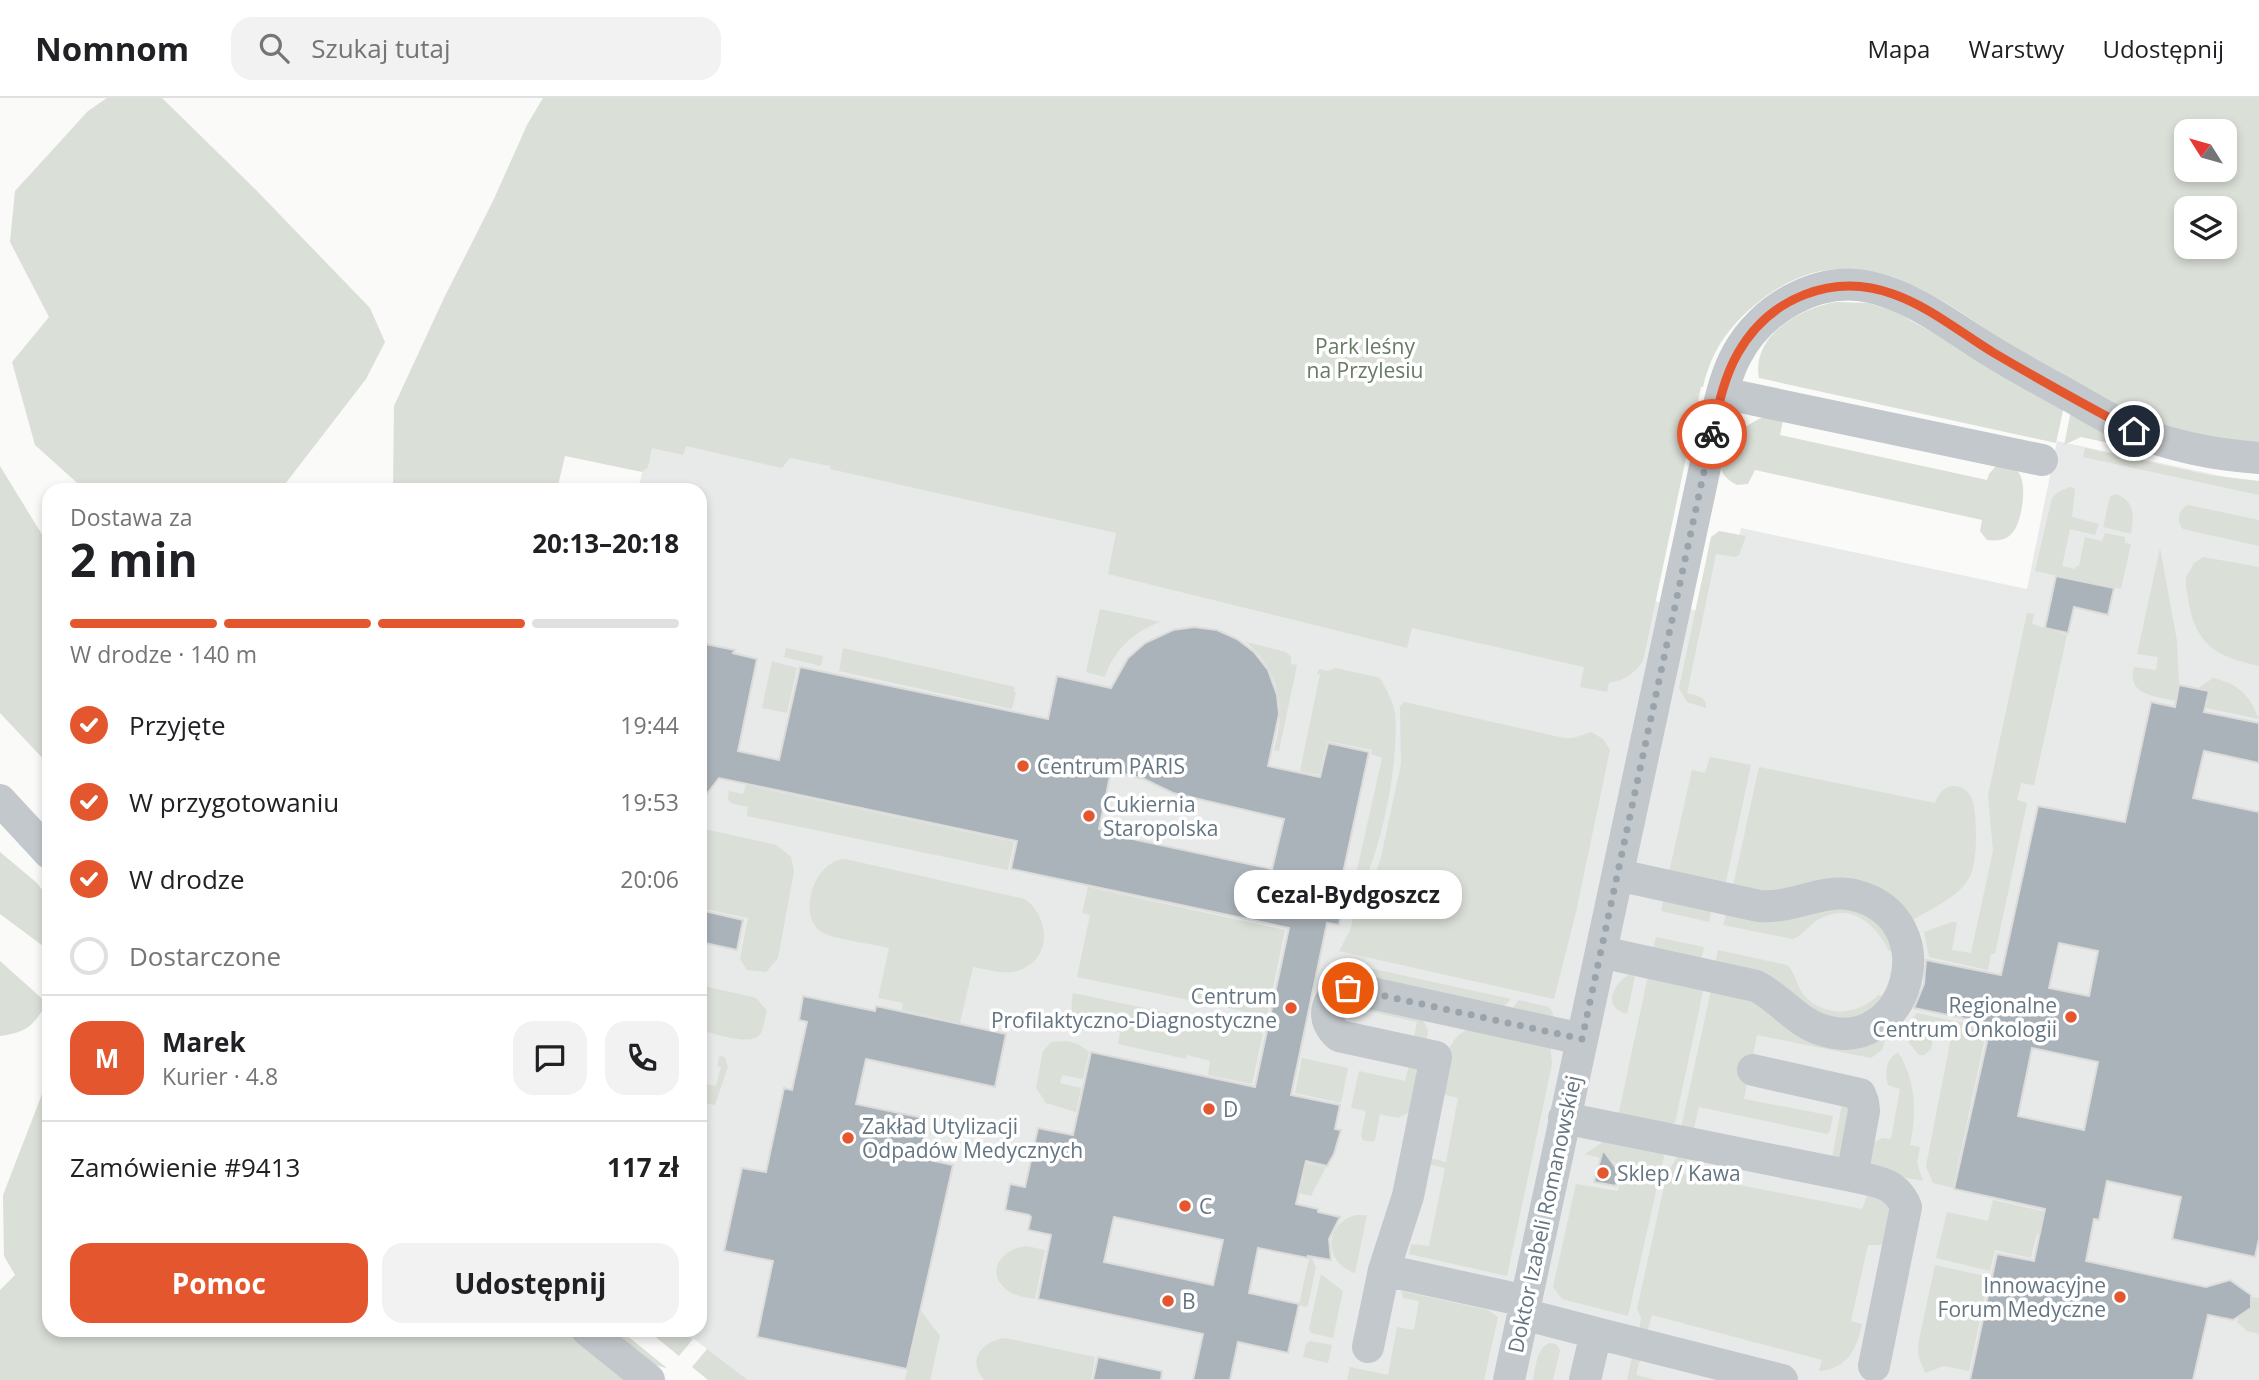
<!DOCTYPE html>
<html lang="pl">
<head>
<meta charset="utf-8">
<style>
	:root { --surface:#fff; --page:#f2f2f2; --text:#202124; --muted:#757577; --line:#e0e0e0; --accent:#e4572e }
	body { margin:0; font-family:"Open Sans",sans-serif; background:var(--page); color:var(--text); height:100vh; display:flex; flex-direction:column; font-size:26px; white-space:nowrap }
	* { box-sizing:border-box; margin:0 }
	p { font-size:23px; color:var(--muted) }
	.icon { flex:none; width:38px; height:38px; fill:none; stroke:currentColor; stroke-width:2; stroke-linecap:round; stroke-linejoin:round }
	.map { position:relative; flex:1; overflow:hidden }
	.details { position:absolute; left:42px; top:385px; width:665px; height:854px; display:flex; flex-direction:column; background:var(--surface); border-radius:21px; box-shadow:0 4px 10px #0003 }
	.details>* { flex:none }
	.needle { width:46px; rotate:307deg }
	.tools { position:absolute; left:2174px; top:21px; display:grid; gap:14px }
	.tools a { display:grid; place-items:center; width:63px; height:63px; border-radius:14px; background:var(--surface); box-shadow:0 4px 10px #0003; font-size:35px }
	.pin { position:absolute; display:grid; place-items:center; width:60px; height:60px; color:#fff; margin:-30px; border:4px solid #fff; border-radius:50%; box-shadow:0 2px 7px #0007 }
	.courier { position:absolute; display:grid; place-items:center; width:70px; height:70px; margin:-35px; border:5px solid #e4572e; border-radius:50%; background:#fff; color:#222; box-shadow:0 2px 9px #0007 }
	.bubble { position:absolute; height:49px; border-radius:21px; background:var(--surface); box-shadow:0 4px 10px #0003; font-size:23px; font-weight:700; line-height:49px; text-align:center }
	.summary em { font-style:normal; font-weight:700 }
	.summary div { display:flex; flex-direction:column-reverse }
	.summary { display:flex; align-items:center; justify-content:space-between; height:119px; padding:0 28px }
	h1 { font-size:46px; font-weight:700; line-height:52px }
	.bar { display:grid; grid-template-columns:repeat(4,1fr); gap:10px 7px; align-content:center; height:84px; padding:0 28px }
	.bar i { height:9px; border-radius:5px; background:var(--line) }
	.bar .selected { background:var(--accent) }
	.bar p { grid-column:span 4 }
	.line { display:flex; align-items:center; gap:18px; padding:0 28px; border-top:2px solid var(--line) }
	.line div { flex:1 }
	.round { display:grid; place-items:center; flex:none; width:74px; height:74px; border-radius:21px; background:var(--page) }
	ol { padding:0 28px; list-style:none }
	li { display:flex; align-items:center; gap:21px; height:77px }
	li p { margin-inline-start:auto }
	li .icon { padding:7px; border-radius:50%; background:var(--accent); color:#fff; stroke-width:4 }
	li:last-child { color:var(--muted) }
	li i { width:38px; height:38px; border:4px solid var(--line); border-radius:50% }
	.primary-button { display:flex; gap:14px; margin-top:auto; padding:14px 28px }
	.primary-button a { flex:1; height:80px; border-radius:21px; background:var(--accent); color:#fff; font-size:28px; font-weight:700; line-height:80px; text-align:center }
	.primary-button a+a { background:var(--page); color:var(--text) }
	header { display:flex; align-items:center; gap:42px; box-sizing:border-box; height:98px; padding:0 35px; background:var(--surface); border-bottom:2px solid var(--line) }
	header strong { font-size:33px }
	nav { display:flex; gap:38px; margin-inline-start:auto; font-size:24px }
	.search { width:490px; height:63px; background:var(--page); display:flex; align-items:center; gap:18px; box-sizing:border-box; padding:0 24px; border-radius:21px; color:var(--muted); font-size:26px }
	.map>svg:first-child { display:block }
	.built { fill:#e8e9e9 }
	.green { fill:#dadfd7; fill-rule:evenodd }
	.building { fill:#aab3b9; stroke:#dcdcda; stroke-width:2; fill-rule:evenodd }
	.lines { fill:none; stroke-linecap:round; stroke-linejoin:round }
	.minor { stroke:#c3c8cc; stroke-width:32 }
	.done { stroke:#99a4ac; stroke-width:7; stroke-dasharray:0 12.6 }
	.route { stroke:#e4572e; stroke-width:9 }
	.poi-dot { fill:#e4572e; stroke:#fff; stroke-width:2.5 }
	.labels { text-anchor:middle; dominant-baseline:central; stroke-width:7; stroke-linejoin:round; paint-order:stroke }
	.park-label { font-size:21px; fill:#687a64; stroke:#fff }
	.poi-label { font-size:21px; fill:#657683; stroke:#fff; text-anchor:start }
	.street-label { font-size:21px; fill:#657683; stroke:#fff }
</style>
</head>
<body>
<header>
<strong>Nomnom</strong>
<div class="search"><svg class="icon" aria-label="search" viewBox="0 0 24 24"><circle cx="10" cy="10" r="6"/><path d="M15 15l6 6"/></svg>Szukaj tutaj</div>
<nav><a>Mapa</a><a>Warstwy</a><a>Udostępnij</a></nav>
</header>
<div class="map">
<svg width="2259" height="1282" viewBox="0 0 2259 1282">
	<rect width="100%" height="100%" fill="#fafaf8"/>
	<path class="built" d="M651,337L1655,503L1698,513L1714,438L1738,444L1741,430L2027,491L2057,343L2259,386V1282H748L682,1232H700V392H638Z"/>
	<path class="green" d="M107,0H162L256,92L370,210L385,244L366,281L282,390L278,392H85L35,347L12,264L49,219L10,144L15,93L88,13Z
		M543,0H2259V348C2217,341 2174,336 2135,317C2105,303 2074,288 2045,271C1960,218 1867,123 1765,199C1733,223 1712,249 1703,289H1701L1643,563C1635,576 1623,582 1609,585L1607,594L1580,589L1584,569L1412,530L1407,550L1108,476L1116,435L830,371V368L790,360L782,370L686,348L683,357L652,350L648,369L642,374L565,358L557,392H393L394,308L444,200L493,103L527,27ZM2186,33H2224V72H2186ZM2186,110H2224V149H2186Z
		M1836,204L1868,205L1894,213L2064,308L2056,345L1759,280C1751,238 1800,210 1836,204Z
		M2071,313L2192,363L2081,339L2064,347Z
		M1764,319L1783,322L1780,337L1987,382L1989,376L1996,368C2004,369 2012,369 2018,374C2028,384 2022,424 2013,434C2006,443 1997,443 1987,442L1980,433L1982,422L1755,372L1748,386L1737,387C1697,368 1739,328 1764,319Z
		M2085,350L2209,377L2259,383V397L2083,359Z
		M0,368L49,448V667L0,615Z
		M2070,389L2075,390L2072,419L2099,426L2095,437L2070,431L2062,468L2075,471L2076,468H2079L2085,439L2102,443L2105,435L2125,439V445L2131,446L2121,491L2035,473L2052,400L2058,394Z
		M2115,396C2135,402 2134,418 2131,436L2103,429L2110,399Z
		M2188,407L2259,422V448L2183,431C2176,422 2178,412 2188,407Z
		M1719,433L1746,438L1739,457L1735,459L1716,456L1714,466L1687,595C1696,598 1707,598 1706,610L1687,604L1679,590L1711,439Z
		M2160,450L2177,543L2179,587L2175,603C2155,598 2126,597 2134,569L2156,572L2158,559L2137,556Z
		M2203,459L2259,469V568C2219,559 2197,549 2189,506C2188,497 2185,488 2186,479L2194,465Z
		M1100,511L1160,524C1134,533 1113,553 1105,579L1086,574Z
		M2027,515L2034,516L2032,526L2067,537L2034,687L2021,685L2017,702L2027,705L1995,856H1991L1988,872L1929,859L1924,834L1952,824H1957L1952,852L1971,855L1993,753L1988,697Z
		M1246,544L1286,554L1291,559V566L1297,567L1279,653L1274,652C1286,611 1280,573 1246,544Z
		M786,550L823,558L821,568L784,559Z
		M843,550L1015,589L1014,594L1016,595L1012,611L839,573Z
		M772,563L797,570L787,615L762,610Z
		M1336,570L1380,580C1386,591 1393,603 1395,615C1400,665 1379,773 1348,812L1382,660L1371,656L1372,652L1327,643L1319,677L1300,673L1320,576H1317L1319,571L1328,573Z
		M2213,580C2239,586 2249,597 2259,621L2206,610L2210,593L2198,590Z
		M1404,604L1564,640H1573L1591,634L1603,641L1610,652L1576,814L1554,901L1339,853L1350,832L1356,810L1376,774L1381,759L1401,666L1400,608Z
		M1710,659L1751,667L1724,793L1668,779L1692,672L1705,675Z
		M1759,669L1935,705C1943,681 1967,684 1973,704C1977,721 1978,765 1969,780C1959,799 1930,811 1913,822C1870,767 1840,789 1781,795C1766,796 1748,791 1733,788Z
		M746,687L1014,744L1008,772L747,718L748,709L731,705L728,701L729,693L743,696Z
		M700,730L776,747L791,759L794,773L778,860L766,874L747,872L740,861L748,820L700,810Z
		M0,754L37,785L49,801V847L43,848L0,816Z
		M845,761L1025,801C1051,821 1052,862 1017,873C1002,877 988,871 973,869L960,925L902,912L903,905L878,900L889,850C874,846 830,841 820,833C797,815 815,762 845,761Z
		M1088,789L1285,832L1267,918L1077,879L1090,817L1082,815Z
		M1665,795L1713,805L1709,824L1661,813Z
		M1864,808L1899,854L1889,853C1875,825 1852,804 1819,821C1809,827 1803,837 1793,841L1723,827L1728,809Z
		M1656,839L1704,849L1700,867L1651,858Z
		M1718,852L1787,867C1795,874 1796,886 1803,896C1823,920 1858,918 1878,897L1890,899L1845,927L1714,870Z
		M0,863L47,905C33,928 28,934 0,938Z
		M1360,868L1511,901L1501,912L1355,882Z
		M1636,873L1627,916C1598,908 1617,880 1636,873Z
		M1649,873L1705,884L1675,1025H1669L1666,1029L1620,1020L1619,1014Z
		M700,887L756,900L767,913C765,919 764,929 761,935C752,950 714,935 700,932Z
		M1711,892L1887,935L1882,952L1871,960L1757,937L1744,1001L1833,1018L1830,1033L1827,1036L1699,1009L1694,1030H1681Z
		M1073,895L1263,935L1252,986L1208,977L1210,963L1187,957L1186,961L1118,946L1120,934L1112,932L1113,927L1103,924L1101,930C1077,925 1068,922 1073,895Z
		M1519,902L1549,909L1553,916L1551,923L1509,914Z
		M1351,903L1423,922L1428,932L1427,940L1424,942L1414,940L1417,924L1350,909Z
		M1917,915L1987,930L1953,1090L1933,1085L1926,1068L1952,935L1935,931L1931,951L1924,957H1919L1900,934Z
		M1468,931L1550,945L1552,966L1507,1178L1409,1156L1411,1146L1429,1148L1445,1070L1428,1066L1429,1060L1446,1064L1458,1000L1442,996L1440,992C1445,968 1444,943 1468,931Z
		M1067,943L1078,946L1089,954L1083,981L1062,977L1060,985L1081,990L1076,1014L1046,1005L1036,990L1043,953L1051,944Z
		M1898,954C1916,983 1917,1015 1910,1047L1920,1049L1917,1065L1923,1083L1868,1072L1874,1044L1883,1040L1891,1041L1900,991L1888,987C1884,973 1886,962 1898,954Z
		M720,957L725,960L728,969L715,1007L700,1004V985L716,988L721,969L717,968Z
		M1302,960L1348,970L1341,1005L1295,995Z
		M1409,968L1418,969L1410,1014L1398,1020L1380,1016L1375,1042L1372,1044L1363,1042L1361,1038L1366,1013L1351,1010L1359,973L1405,983Z
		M49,978V1232H564L626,1282H0V1192L15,1177L4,1158L3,1097Z
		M1842,1006L1851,1008L1842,1059L1832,1060Z
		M1609,1040L1663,1054L1664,1058L1628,1218L1562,1201L1553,1189L1576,1086L1618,1093L1622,1070L1618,1069L1613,1063L1585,1056Z
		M1680,1055L1687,1061L1684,1076L1862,1111L1868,1095L1880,1098L1891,1112L1883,1147H1868L1851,1223L1862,1226C1857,1251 1847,1271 1819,1273L1822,1262L1652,1217L1647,1235L1639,1233L1641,1220L1637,1211L1667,1075Z
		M1304,1065L1326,1069L1311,1098L1299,1095L1304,1079Z
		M1993,1102L2064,1118L2059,1139L2037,1135L2031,1160L1995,1152L1990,1173L1936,1160L1947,1114L1988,1123Z
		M1356,1117H1367L1355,1175C1323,1165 1324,1125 1356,1117Z
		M1026,1148L1045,1152L1035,1201C1025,1199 1015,1198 1007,1192C984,1174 1002,1151 1026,1148Z
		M1310,1156L1316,1169L1308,1207L1306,1209L1299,1207Z
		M1935,1167L1989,1179L1969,1273L1944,1268L1925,1275L1918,1257V1247Z
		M1321,1176L1343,1193L1333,1240L1311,1235L1309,1231Z
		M1401,1193L1488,1212L1498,1219L1484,1282H1347L1350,1269L1388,1277L1397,1229L1414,1232L1419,1203L1403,1200Z
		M2252,1199L2259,1200V1236L2247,1233L2237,1224L2239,1216L2247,1214L2252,1209Z
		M921,1213L940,1238L930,1282H905Z
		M609,1232H620L667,1270L654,1267Z
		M647,1232H682L693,1241L679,1258Z
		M1005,1240L1095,1259L1091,1282H984C966,1261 983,1243 1005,1240Z
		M1310,1243L1332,1247L1328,1265L1303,1259L1306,1246Z
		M1549,1245L1556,1246L1560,1252L1553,1282H1533C1536,1268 1536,1252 1549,1245Z
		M707,1251L748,1282H708L692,1269Z
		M1633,1255L1641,1258L1636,1277L1656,1282H1627Z"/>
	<path class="building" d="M2056,478L2114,490L2108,517L2074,509L2068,535L2045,530Z
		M1194,529L1217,532L1237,541L1254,554L1268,572L1277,597L1279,616L1268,668L1320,679L1328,645L1369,654L1339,794L1345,795L1339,827L1327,825L1291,997L1340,1007L1335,1031L1341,1032L1334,1056L1327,1068L1306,1063L1296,1106L1318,1111V1114L1340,1119L1329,1141L1331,1162L1308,1158V1160L1258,1150L1249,1195L1299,1206L1288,1255L1238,1244L1230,1282H1193L1203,1236L1038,1201L1051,1137L1028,1132L1031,1119L1029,1117L1005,1112L1010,1086L1025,1089L1038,1030L1073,1037L1091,954L1255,989L1289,830L1011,771L1017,743L719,680L706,697L705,677L700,676V545L735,552L733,555L757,561L738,653L779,662L800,569L1048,621L1057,578L1111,590L1128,560L1145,545L1173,532ZM1111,673L1144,681L1173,695L1284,721L1272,771L1137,742L1099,731ZM1114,1119L1223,1142L1213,1187L1104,1164Z
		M2179,587L2209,593L2204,614L2259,625V665L2204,653L2193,700L2259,714V1141L2255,1159L2172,1141L2181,1099L2107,1083L2099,1122L2094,1121L2086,1163L2206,1189L2230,1182L2251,1197V1210L2233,1222L2208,1217L2193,1282H1970L1997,1156L2034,1163L2045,1111L1954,1091L1991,926L1914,910L1924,886L1926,862L2001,877L2038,708L2125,724L2151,604L2175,609ZM2059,845L2098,853L2089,898L2049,890ZM2032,950L2098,964L2084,1032L2018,1018Z
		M700,812L743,822L737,852L700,844Z
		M803,898L875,913L876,908L1006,936L995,989L866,961L856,1006L928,1021L920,1060L953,1067L907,1271L757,1239L773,1163L724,1153L742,1070L766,1074L784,990L792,992L807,924L799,922Z
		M1603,1052L1619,1074L1616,1088L1594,1084Z
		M1098,1259L1162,1273L1161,1282H1093Z"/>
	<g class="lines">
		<path class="minor" d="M1722,295L2042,362
			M0,702L49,755
			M1601,854L1756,888C1780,900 1796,924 1822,932C1908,960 1948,820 1854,797C1821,790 1794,811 1759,808L1618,777
			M1753,972L1860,996L1863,1004L1864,1013L1852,1078
			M1564,1020L1852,1078C1875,1083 1896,1084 1906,1109L1874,1268
			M1384,1172L1526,1203
			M1523,1216L1596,1235L1585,1282
			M587,1232L649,1282
			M1596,1235L1782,1282
			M1368,1249L1384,1172L1408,1098L1436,959L1339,938C1320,922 1324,899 1348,890L1582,941
			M1509,1282L1714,327C1720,303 1725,278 1737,256C1761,211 1818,177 1870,189C1910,198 1944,223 1978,245C2007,264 2039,281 2070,298C2091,310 2112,323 2135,333C2174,349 2218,357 2259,360"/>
	</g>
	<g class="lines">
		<path class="done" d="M1348,890L1582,941L1712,336"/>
		<path class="route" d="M1712,336C1718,309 1724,279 1738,255C1769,200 1833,174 1893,196C1930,209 1961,235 1994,255C2040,282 2087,308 2134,333"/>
	</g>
	<g class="poi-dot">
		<circle cx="1023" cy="668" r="7"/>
		<circle cx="1089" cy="718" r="7"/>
		<circle cx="1291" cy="910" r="7"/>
		<circle cx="2071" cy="919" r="7"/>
		<circle cx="1209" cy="1011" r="7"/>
		<circle cx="848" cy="1040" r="7"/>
		<circle cx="1603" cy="1075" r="7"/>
		<circle cx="1185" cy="1108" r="7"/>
		<circle cx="2120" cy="1199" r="7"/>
		<circle cx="1168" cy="1203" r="7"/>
	</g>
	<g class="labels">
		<g class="park-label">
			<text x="1365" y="248">Park leśny<tspan x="1365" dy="24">na Przylesiu</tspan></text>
		</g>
		<g class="poi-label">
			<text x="1037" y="668">Centrum PARIS</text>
			<text x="1103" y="706">Cukiernia<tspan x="1103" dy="24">Staropolska</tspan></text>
			<text x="1277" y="898" text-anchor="end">Centrum<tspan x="1277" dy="24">Profilaktyczno-Diagnostyczne</tspan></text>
			<text x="2057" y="907" text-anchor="end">Regionalne<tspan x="2057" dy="24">Centrum Onkologii</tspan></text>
			<text x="1223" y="1011">D</text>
			<text x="862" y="1028">Zakład Utylizacji<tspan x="862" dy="24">Odpadów Medycznych</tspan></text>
			<text x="1617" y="1075">Sklep / Kawa</text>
			<text x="1199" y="1108">C</text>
			<text x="2106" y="1187" text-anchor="end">Innowacyjne<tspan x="2106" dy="24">Forum Medyczne</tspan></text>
			<text x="1182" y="1203">B</text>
		</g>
		<g class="street-label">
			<text transform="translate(1544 1116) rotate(-78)">Doktor Izabeli Romanowskiej</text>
		</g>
	</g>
</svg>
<div class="tools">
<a><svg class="needle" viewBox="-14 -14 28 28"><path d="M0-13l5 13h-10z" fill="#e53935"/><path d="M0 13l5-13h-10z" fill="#757577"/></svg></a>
<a><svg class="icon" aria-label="layers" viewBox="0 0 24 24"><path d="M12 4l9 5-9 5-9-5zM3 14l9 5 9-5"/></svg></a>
</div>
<div class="pin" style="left:1348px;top:890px;background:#ea580c"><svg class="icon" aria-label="bag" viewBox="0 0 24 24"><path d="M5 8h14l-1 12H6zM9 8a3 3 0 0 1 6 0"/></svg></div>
<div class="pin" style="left:2134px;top:333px;background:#1f2937"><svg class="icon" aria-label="home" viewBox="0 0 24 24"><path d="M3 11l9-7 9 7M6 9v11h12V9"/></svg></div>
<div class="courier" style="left:1712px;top:336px"><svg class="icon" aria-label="bike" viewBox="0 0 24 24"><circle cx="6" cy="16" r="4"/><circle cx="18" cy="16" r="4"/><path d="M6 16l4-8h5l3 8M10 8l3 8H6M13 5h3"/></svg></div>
<div class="bubble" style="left:1234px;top:772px;width:228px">Cezal-Bydgoszcz</div>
<section class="details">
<div class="summary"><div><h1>2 min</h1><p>Dostawa za</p></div><em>20:13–20:18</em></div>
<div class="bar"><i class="selected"></i><i class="selected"></i><i class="selected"></i><i></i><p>W drodze · 140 m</p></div>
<ol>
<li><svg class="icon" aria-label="check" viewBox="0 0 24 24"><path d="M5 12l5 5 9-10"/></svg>Przyjęte<p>19:44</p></li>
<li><svg class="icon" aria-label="check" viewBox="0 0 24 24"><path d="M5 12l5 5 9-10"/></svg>W przygotowaniu<p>19:53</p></li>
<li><svg class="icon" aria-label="check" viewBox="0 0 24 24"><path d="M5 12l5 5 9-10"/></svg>W drodze<p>20:06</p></li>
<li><i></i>Dostarczone</li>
</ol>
<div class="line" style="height:126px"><b class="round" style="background:var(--accent);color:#fff">M</b><div><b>Marek</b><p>Kurier · 4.8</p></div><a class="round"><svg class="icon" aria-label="chat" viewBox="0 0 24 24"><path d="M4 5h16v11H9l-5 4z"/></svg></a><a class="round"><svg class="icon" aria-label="phone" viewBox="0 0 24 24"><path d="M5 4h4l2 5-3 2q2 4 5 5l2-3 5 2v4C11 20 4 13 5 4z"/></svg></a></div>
<div class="line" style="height:91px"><div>Zamówienie #9413</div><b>117 zł</b></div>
<div class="primary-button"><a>Pomoc</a><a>Udostępnij</a></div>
</section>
</div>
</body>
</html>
